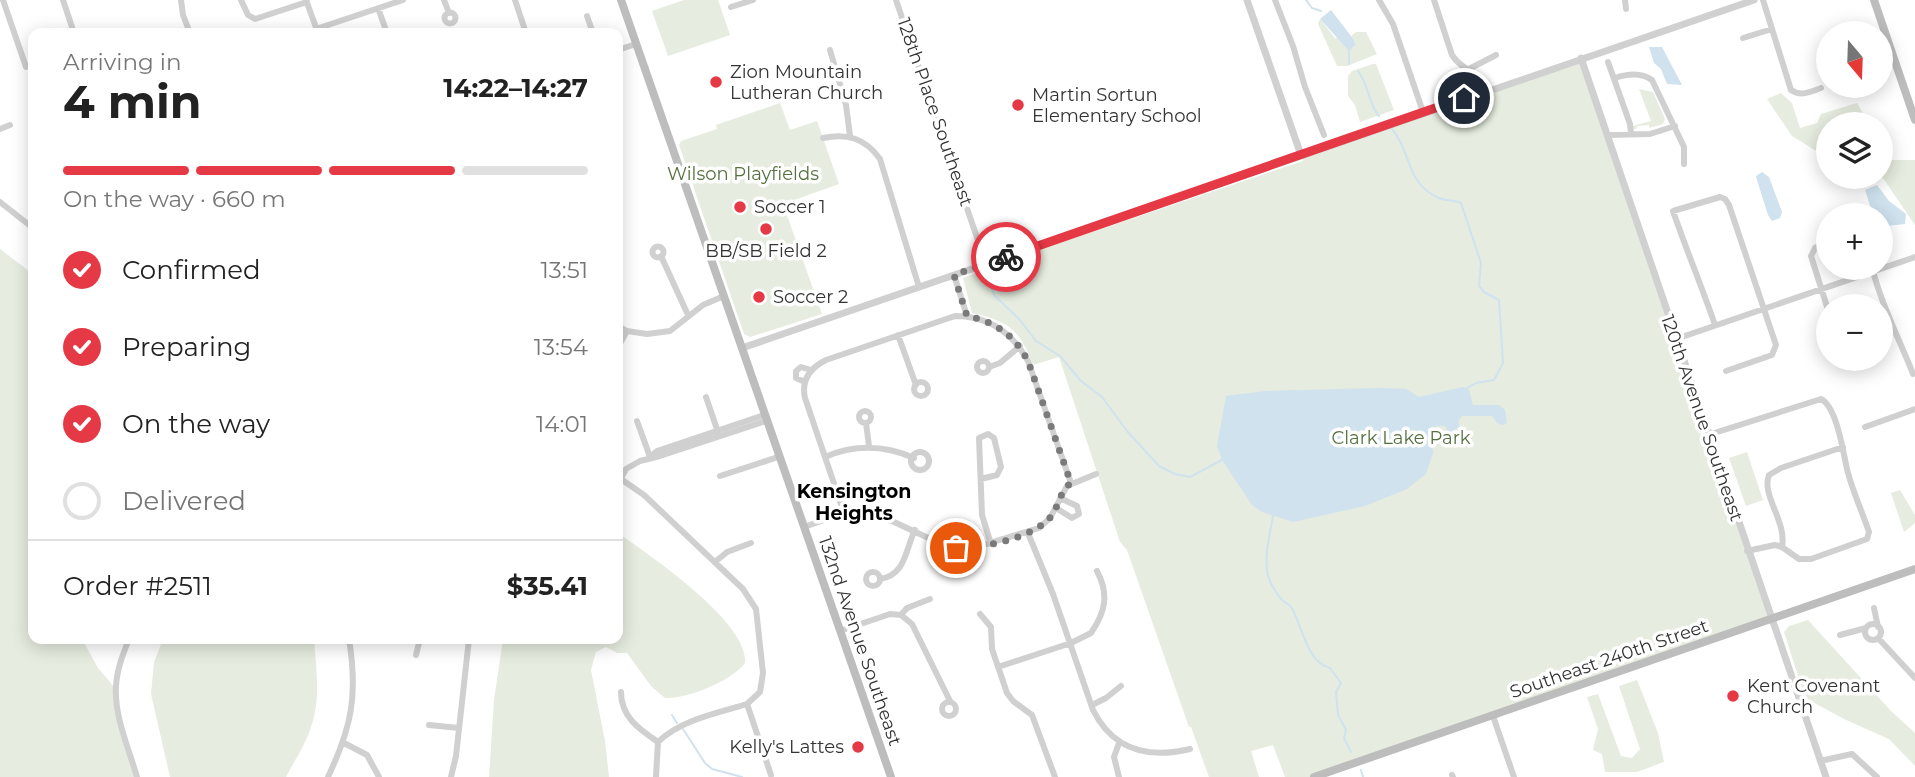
<!DOCTYPE html>
<html lang="en">
<head>
<meta charset="utf-8">
<style>
	:root { --surface:#fff; --page:#f6f6f6; --text:#222; --muted:#767676; --line:#e0e0e0; --accent:#e63946 }
	body { margin:0; font-family:Montserrat,sans-serif; background:var(--page); color:var(--text); height:100vh; display:flex; flex-direction:column; font-size:26px; white-space:nowrap }
	* { box-sizing:border-box; margin:0 }
	p { font-size:23px; color:var(--muted) }
	.icon { flex:none; width:38px; height:38px; fill:none; stroke:currentColor; stroke-width:2; stroke-linecap:round; stroke-linejoin:round }
	.map { position:relative; flex:1; overflow:hidden }
	.side { position:absolute; left:28px; top:28px; width:595px; height:616px; display:flex; flex-direction:column; background:var(--surface); border-radius:14px; box-shadow:0 4px 18px #0003 }
	.side>* { flex:none }
	.needle { width:46px; rotate:161deg }
	.fabs { position:absolute; left:1816px; top:21px; display:grid; gap:14px }
	.fabs a { display:grid; place-items:center; width:77px; height:77px; border-radius:50%; background:var(--surface); box-shadow:0 4px 18px #0003; font-size:35px }
	.pin { position:absolute; display:grid; place-items:center; width:60px; height:60px; color:#fff; margin:-30px; border:4px solid #fff; border-radius:50%; box-shadow:0 2px 7px #0007 }
	.courier { position:absolute; display:grid; place-items:center; width:70px; height:70px; margin:-35px; border:5px solid #e63946; border-radius:50%; background:#fff; color:#222; box-shadow:0 2px 9px #0007 }
	.overview em { font-style:normal; font-weight:700 }
	.overview div { display:flex; flex-direction:column-reverse }
	.overview { display:flex; align-items:center; justify-content:space-between; height:119px; padding:0 35px }
	h1 { font-size:46px; font-weight:700; line-height:52px }
	.bar { display:grid; grid-template-columns:repeat(4,1fr); gap:10px 7px; align-content:center; height:84px; padding:0 35px }
	.bar i { height:9px; border-radius:5px; background:var(--line) }
	.bar .on { background:var(--accent) }
	.bar p { grid-column:span 4 }
	.line { display:flex; align-items:center; gap:18px; padding:0 35px; border-top:2px solid var(--line) }
	.line div { flex:1 }
	ol { padding:0 35px; list-style:none }
	li { display:flex; align-items:center; gap:21px; height:77px }
	li p { margin-inline-start:auto }
	li .icon { padding:7px; border-radius:50%; background:var(--accent); color:#fff; stroke-width:4 }
	li:last-child { color:var(--muted) }
	li i { width:38px; height:38px; border:4px solid var(--line); border-radius:50% }
	.map>svg:first-child { display:block }
	.green { fill:#e6ecdf }
	.water { fill:#cfe2ee }
	.lines { fill:none; stroke-linecap:round; stroke-linejoin:round }
	.stream { stroke:#cfe2ee; stroke-width:2 }
	.minor { stroke:#d0d0d0; stroke-width:6 }
	.tertiary { stroke:#d0d0d0; stroke-width:7 }
	.secondary { stroke:#bdbdbd; stroke-width:8 }
	.done { stroke:#7a7a7a; stroke-width:7; stroke-dasharray:0 12.6 }
	.route { stroke:#e63946; stroke-width:9 }
	.poi-dot { fill:#e63946; stroke:#fff; stroke-width:2.5 }
	.labels { text-anchor:middle; dominant-baseline:central; stroke-width:7; stroke-linejoin:round; paint-order:stroke }
	.poi-label { font-size:18px; fill:#333; stroke:#fff; text-anchor:start }
	.street-label { font-size:18px; fill:#333; stroke:#fff }
	.park-label { font-size:18px; fill:#56703f; stroke:#fff }
	.neighbourhood-label { font-size:19px; font-weight:bold; fill:#000; stroke:#fff }
</style>
</head>
<body>
<div class="map">
<svg width="1915" height="777" viewBox="0 0 1915 777">
	<rect width="100%" height="100%" fill="#fff"/>
	<path class="green" d="M684,0H718L730,35L668,56L652,11Z
		M1320,19L1335,38L1354,40L1351,36L1356,32H1366L1377,54L1347,66H1337L1318,24Z
		M1581,58L1771,619L1314,777H1285L1273,745L1251,751L1259,777H1209L1191,727H1189L1127,550L1120,542L1059,357L1033,365C1020,330 1009,321 972,313L963,278L1024,255L1303,161L1301,155Z
		M1373,64H1376L1394,110L1360,122L1355,105L1348,96V76L1352,71Z
		M1639,89L1653,92L1665,119L1663,124L1649,128V125L1637,126L1636,129H1633V126L1651,121Z
		M1781,93L1792,103L1800,128L1817,123L1821,114L1857,103L1867,120L1829,124V159L1792,136L1767,99Z
		M780,103L790,130L817,121L839,184L783,204L822,314L750,337L744,334L679,145L681,141L717,129L716,125Z
		M1881,156L1890,160H1915V225L1883,178L1880,177Z
		M0,249L33,274V639H82L98,668L115,688L116,705L137,777H0Z
		M1747,452L1763,500L1746,506L1729,458Z
		M1900,490L1915,515V523L1904,532L1891,493Z
		M618,533C649,555 749,622 745,663C732,681 687,699 665,698L651,686L627,653H617L606,647L596,652L591,670L605,741L609,777H489L494,700L503,639H618Z
		M1808,620L1891,711L1915,733V766L1889,739L1846,720L1805,698L1784,632L1789,626Z
		M163,639H314C316,668 321,699 311,727C306,744 294,761 286,777H170L151,694L154,662Z
		M1637,680L1658,733L1664,762L1637,772H1605L1602,754L1593,750L1598,729L1587,697L1598,694L1621,756L1632,758L1640,749L1619,686Z"/>
	<path class="water" d="M1331,10L1354,40L1355,45L1349,51L1320,19Z
		M1649,47H1662L1682,85L1667,84L1661,69L1654,63Z
		M1762,172L1769,177L1782,212L1780,218L1772,221L1768,215L1757,180L1756,176Z
		M1877,185L1889,201L1906,214L1905,224L1887,226L1881,220V215H1876L1872,212L1865,190Z
		M1463,387L1469,389L1473,405H1499L1505,410L1507,423L1502,425L1497,423L1492,416H1462L1458,422L1460,426L1449,434L1445,426H1437L1431,431L1433,453L1426,474L1407,489L1365,506L1293,522L1262,512L1252,505L1222,460L1217,446L1226,396L1265,391L1380,388L1406,389L1419,397Z"/>
	<g class="lines">
		<path class="stream" d="M1306,0L1312,8L1321,11
			M1349,50V64
			M1358,71C1369,85 1368,103 1379,116
			M1392,129C1412,152 1405,183 1439,198C1446,201 1454,200 1461,203L1481,263L1479,286L1484,292L1499,300L1503,363L1494,380L1476,383L1467,388
			M990,283L994,295L1020,320L1036,341L1060,356L1081,381L1102,397L1127,431L1159,466L1175,474L1190,477L1222,460
			M1273,516C1270,534 1265,551 1267,570C1268,580 1275,592 1281,599C1285,603 1291,605 1293,610C1302,628 1308,663 1330,668L1341,683L1336,692L1338,715L1346,730L1344,738L1351,752
			M672,715L677,723
			M683,729L705,763L712,769L742,777
			M1361,770L1363,777"/>
		<path class="minor" d="M3,0L26,67
			M63,0L74,33
			M181,0L183,15L190,33
			M241,0L248,15L255,19L307,2
			M306,0L318,33
			M444,0L449,13
			M515,0L526,33
			M896,0L986,264
			M1275,0L1293,46L1305,87L1324,135
			M1379,0L1393,24L1423,112
			M1434,0L1452,55C1463,72 1475,67 1484,91
			M1625,0L1626,9
			M1763,0L1791,90C1801,97 1810,92 1821,88
			M731,7L753,0
			M378,8L387,33
			M444.5 18a5.5 5.5 0 1 1 11 0a5.5 5.5 0 1 1-11 0Z
			M587,16L593,33
			M316,29L403,0
			M1743,38L1772,29
			M618,50L636,44
			M830,50L846,105L850,136
			M1608,62L1630,124L1631,134
			M1469,69L1496,55
			M1615,78C1627,74 1641,72 1652,80L1684,147V164
			M0,129L10,125
			M1607,135L1650,134L1675,126
			M823,138C847,133 865,138 880,159L919,287
			M0,202L33,228
			M1828,241L1815,248L1811,256L1829,313
			M652.5 252a5.5 5.5 0 1 1 11 0a5.5 5.5 0 1 1-11 0Z
			M661,256L688,315
			M1873,271C1882,307 1900,340 1913,374
			M954,275L967,316
			M1715,325C1702,287 1686,249 1673,211L1720,197L1725,199L1729,205L1776,345L1772,355L1726,371
			M618,326L627,331L647,334L670,331L703,305L724,296
			M898,335L916,385
			M1676,339L1915,257
			M618,347L627,331
			M977 367a6 6 0 1 1 12 0a6 6 0 1 1-12 0Z
			M989,367L1000,363L1020,346
			M805,382L796,378V371L801,367L811,370
			M914 389a7 7 0 1 1 14 0a7 7 0 1 1-14 0Z
			M706,397L719,435
			M859 417a6 6 0 1 1 12 0a6 6 0 1 1-12 0Z
			M637,421L650,457
			M866,423L869,446
			M1865,427L1915,409
			M1708,435L1821,399C1837,407 1843,452 1847,469C1852,490 1862,511 1869,532L1867,539L1811,559H1799L1782,547L1775,545L1747,551
			M911 461a9 9 0 1 1 18 0a9 9 0 1 1-18 0Z
			M650,457L657,451L764,415
			M825,457C855,444 884,445 914,458
			M720,476L778,457
			M618,477L644,495L743,589L756,609L763,673L760,692L747,704L771,775
			M621,478L626,469L640,461L660,456L766,421
			M981,479L997,475L1001,467L994,438L988,434L979,438L982,515L991,544
			M1056,508L1072,518L1079,514L1077,506L1060,498
			M844,513L805,398C801,380 810,368 826,360L955,316C989,316 1012,332 1028,361L1071,483
			M804,527L844,513L856,512L892,521L939,543L956,548H973L1039,528L1050,518L1067,486L1096,474
			M1028,533L1053,594L1093,710C1113,750 1148,759 1190,749
			M1782,547C1787,521 1761,496 1769,475L1781,468L1843,447
			M715,562L727,552L751,543
			M866 579a7 7 0 1 1 14 0a7 7 0 1 1-14 0Z
			M880,579C906,575 905,550 915,530
			M1874,608L1878,627
			M980,614L991,627L992,649L1007,693L1013,701L1032,715L1055,777
			M901,615L912,624L950,701
			M1865 632a8 8 0 1 1 16 0a8 8 0 1 1-16 0Z
			M840,631L890,614L901,615L907,608L930,599
			M1840,635L1866,628
			M1878,638L1915,678
			M129,639C123,654 117,669 116,686C114,716 129,749 137,777
			M416,655L420,639
			M998,667L1071,643L1091,633C1106,611 1109,594 1097,571
			M621,692C621,717 639,729 658,742
			M942 709a7 7 0 1 1 14 0a7 7 0 1 1-14 0Z
			M1092,705L1106,698L1121,686
			M1493,716L1514,777
			M429,725L459,728
			M658,742C680,720 717,713 747,704
			M344,743L367,755L379,777
			M1119,743L1114,757L1119,777
			M1820,761L1852,754L1877,777
			M1452,775L1453,777
			M328,777C352,726 358,695 349,639
			M451,777L456,756L469,639
			M656,777L658,742"/>
		<path class="tertiary" d="M1247,0L1301,155
			M1581,58L1826,777
			M742,348L1754,0"/>
		<path class="secondary" d="M621,0L891,777
			M1874,0L1915,120
			M1314,777L1915,569"/>
	</g>
	<g class="lines">
		<path class="done" d="M956,548C982,548 1036,538 1052,515C1059,505 1060,491 1071,483L1028,361C1014,335 996,322 967,316L954,275L1006,257"/>
		<path class="route" d="M1006,257L1464,98"/>
	</g>
	<g class="poi-dot">
		<circle cx="716" cy="82" r="7"/>
		<circle cx="1018" cy="105" r="7"/>
		<circle cx="740" cy="207" r="7"/>
		<circle cx="766" cy="229" r="7"/>
		<circle cx="759" cy="297" r="7"/>
		<circle cx="1733" cy="696" r="7"/>
		<circle cx="858" cy="747" r="7"/>
	</g>
	<g class="labels">
		<g class="poi-label">
			<text x="730" y="72">Zion Mountain<tspan x="730" dy="21">Lutheran Church</tspan></text>
			<text x="1032" y="95">Martin Sortun<tspan x="1032" dy="21">Elementary School</tspan></text>
			<text x="754" y="207">Soccer 1</text>
			<text x="766" y="251" text-anchor="middle">BB/SB Field 2</text>
			<text x="773" y="297">Soccer 2</text>
			<text x="1747" y="686">Kent Covenant<tspan x="1747" dy="21">Church</tspan></text>
			<text x="844" y="747" text-anchor="end">Kelly's Lattes</text>
		</g>
		<g class="street-label">
			<text transform="translate(935 112) rotate(71)">128th Place Southeast</text>
			<text transform="translate(1702 418) rotate(71)">120th Avenue Southeast</text>
			<text transform="translate(860 641) rotate(71)">132nd Avenue Southeast</text>
			<text transform="translate(1609 659) rotate(-19)">Southeast 240th Street</text>
		</g>
		<g class="park-label">
			<text x="743" y="174">Wilson Playfields</text>
			<text x="1401" y="438">Clark Lake Park</text>
		</g>
		<g class="neighbourhood-label">
			<text x="854" y="491">Kensington<tspan x="854" dy="22">Heights</tspan></text>
		</g>
	</g>
</svg>
<div class="fabs">
<a><svg class="needle" viewBox="-14 -14 28 28"><path d="M0-13l5 13h-10z" fill="#e53935"/><path d="M0 13l5-13h-10z" fill="#767676"/></svg></a>
<a><svg class="icon" aria-label="layers" viewBox="0 0 24 24"><path d="M12 4l9 5-9 5-9-5zM3 14l9 5 9-5"/></svg></a>
<a>+</a>
<a>−</a>
</div>
<div class="pin" style="left:956px;top:548px;background:#ea580c"><svg class="icon" aria-label="bag" viewBox="0 0 24 24"><path d="M5 8h14l-1 12H6zM9 8a3 3 0 0 1 6 0"/></svg></div>
<div class="pin" style="left:1464px;top:98px;background:#1f2937"><svg class="icon" aria-label="home" viewBox="0 0 24 24"><path d="M3 11l9-7 9 7M6 9v11h12V9"/></svg></div>
<div class="courier" style="left:1006px;top:257px"><svg class="icon" aria-label="bike" viewBox="0 0 24 24"><circle cx="6" cy="16" r="4"/><circle cx="18" cy="16" r="4"/><path d="M6 16l4-8h5l3 8M10 8l3 8H6M13 5h3"/></svg></div>
<section class="side">
<div class="overview"><div><h1>4 min</h1><p>Arriving in</p></div><em>14:22–14:27</em></div>
<div class="bar"><i class="on"></i><i class="on"></i><i class="on"></i><i></i><p>On the way · 660 m</p></div>
<ol>
<li><svg class="icon" aria-label="check" viewBox="0 0 24 24"><path d="M5 12l5 5 9-10"/></svg>Confirmed<p>13:51</p></li>
<li><svg class="icon" aria-label="check" viewBox="0 0 24 24"><path d="M5 12l5 5 9-10"/></svg>Preparing<p>13:54</p></li>
<li><svg class="icon" aria-label="check" viewBox="0 0 24 24"><path d="M5 12l5 5 9-10"/></svg>On the way<p>14:01</p></li>
<li><i></i>Delivered</li>
</ol>
<div class="line" style="height:91px"><div>Order #2511</div><b>$35.41</b></div>
</section>
</div>
</body>
</html>
